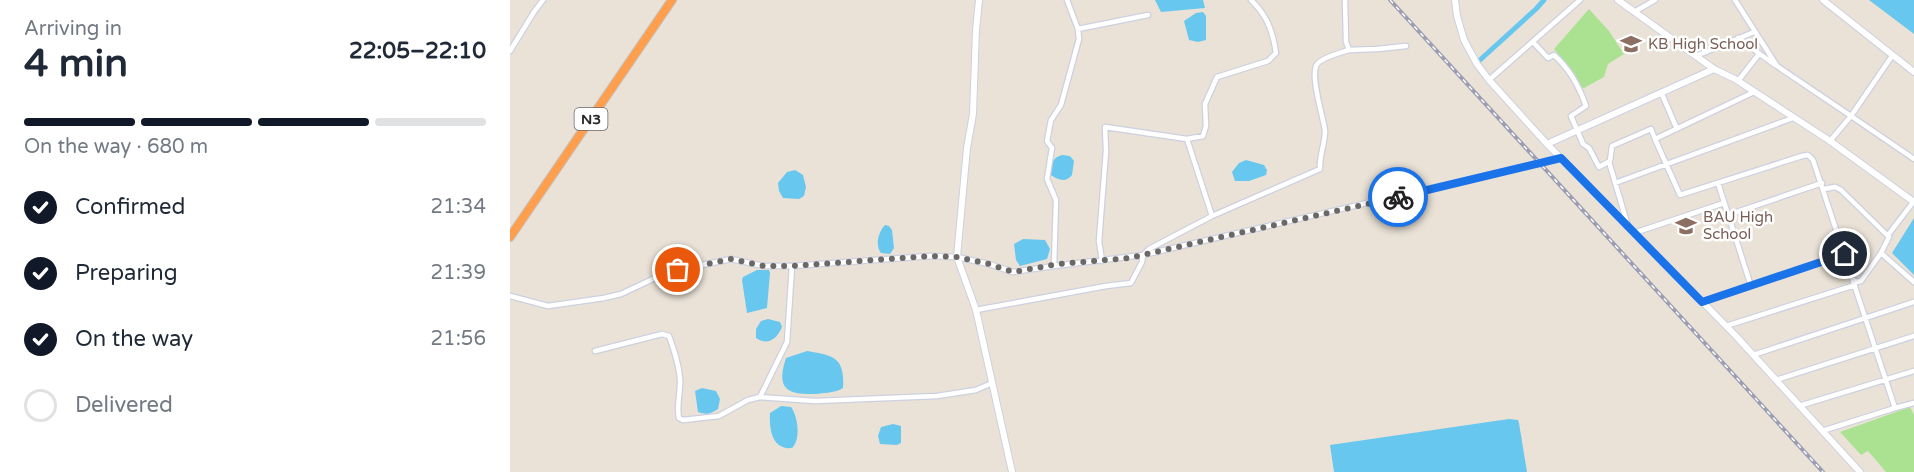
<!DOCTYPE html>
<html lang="en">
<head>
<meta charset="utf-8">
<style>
	:root { --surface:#fff; --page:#f2f2f3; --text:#1f2937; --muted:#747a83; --line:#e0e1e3; --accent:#111827 }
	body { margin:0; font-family:"Varela Round",sans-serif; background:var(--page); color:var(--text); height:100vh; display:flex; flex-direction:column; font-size:22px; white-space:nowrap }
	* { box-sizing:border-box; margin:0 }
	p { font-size:20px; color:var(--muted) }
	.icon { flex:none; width:33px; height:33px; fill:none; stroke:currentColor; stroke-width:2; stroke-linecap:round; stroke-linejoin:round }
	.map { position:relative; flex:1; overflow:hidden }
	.panel { display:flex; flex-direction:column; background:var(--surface); width:510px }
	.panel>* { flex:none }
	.pin { position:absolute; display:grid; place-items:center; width:51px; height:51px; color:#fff; margin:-26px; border:3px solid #fff; border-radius:50%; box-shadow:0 2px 6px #0007 }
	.courier { position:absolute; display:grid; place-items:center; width:60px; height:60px; margin:-30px; border:4px solid #1a73e8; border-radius:50%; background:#fff; color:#222; box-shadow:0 2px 8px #0007 }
	.head em { font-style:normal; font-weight:700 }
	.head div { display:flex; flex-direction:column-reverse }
	.head { display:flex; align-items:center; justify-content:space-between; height:102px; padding:0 24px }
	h1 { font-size:39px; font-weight:700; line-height:45px }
	.bar { display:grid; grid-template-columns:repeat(4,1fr); gap:9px 6px; align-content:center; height:72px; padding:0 24px }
	.bar i { height:8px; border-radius:4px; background:var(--line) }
	.bar .selected { background:var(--accent) }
	.bar p { grid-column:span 4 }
	ol { padding:0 24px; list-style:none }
	li { display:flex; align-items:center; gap:18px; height:66px }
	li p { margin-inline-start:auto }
	li .icon { padding:6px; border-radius:50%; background:var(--accent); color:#fff; stroke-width:4 }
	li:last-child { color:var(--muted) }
	li i { width:33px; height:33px; border:3px solid var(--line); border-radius:50% }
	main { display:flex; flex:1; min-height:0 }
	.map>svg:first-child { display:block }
	.green { fill:#abe292 }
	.water { fill:#68c7ef }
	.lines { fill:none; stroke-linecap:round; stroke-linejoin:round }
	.canal { stroke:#68c7ef; stroke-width:5 }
	.street-casing { stroke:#cdd0e0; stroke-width:7 }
	.secondary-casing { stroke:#cdd0e0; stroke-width:8 }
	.highway-casing { stroke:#c3c3c3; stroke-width:10 }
	.street { stroke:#fff; stroke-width:4.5 }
	.secondary { stroke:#fff; stroke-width:6 }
	.highway { stroke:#ff9f4d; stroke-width:8 }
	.rail-casing { stroke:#9b9db2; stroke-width:4 }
	.rail { stroke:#fff; stroke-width:1.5; stroke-dasharray:4.5; stroke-linecap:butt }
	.done { stroke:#6b6865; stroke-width:6; stroke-dasharray:0 10.8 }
	.route { stroke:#1a73e8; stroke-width:8 }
	.labels { text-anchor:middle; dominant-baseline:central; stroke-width:5; stroke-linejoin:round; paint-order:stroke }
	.shield { fill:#fff; stroke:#686868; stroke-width:1.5 }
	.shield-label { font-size:14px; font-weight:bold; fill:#272727 }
	.education-label { font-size:15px; fill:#785e54; stroke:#fff; text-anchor:start }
</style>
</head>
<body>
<main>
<section class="panel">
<div class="head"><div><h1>4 min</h1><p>Arriving in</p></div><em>22:05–22:10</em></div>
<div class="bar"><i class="selected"></i><i class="selected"></i><i class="selected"></i><i></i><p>On the way · 680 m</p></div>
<ol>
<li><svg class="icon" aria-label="check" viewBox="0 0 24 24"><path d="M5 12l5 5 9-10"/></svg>Confirmed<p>21:34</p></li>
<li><svg class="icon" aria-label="check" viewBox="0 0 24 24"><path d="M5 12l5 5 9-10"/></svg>Preparing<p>21:39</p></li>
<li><svg class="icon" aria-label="check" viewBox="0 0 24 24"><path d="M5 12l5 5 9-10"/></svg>On the way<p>21:56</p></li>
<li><i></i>Delivered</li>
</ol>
</section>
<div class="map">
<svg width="1404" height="472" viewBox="0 0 1404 472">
	<rect width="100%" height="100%" fill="#eae2d7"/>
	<path class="green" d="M1079,9L1099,31L1114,54L1098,64L1094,77L1074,88L1070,87L1065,74L1044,49Z
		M1400,407L1404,415V472H1376L1358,451L1351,455L1330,432Z"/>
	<path class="water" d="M645,0H693L695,8L651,12Z
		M1359,0H1404V34Z
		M693,12L696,16V40L688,42L679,40L674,21L686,13Z
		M552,155L560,156L564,161L562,175C556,183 548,180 541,175C541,165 541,158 552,155Z
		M736,160L754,165L757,170L756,175L739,181H725L722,172L729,163Z
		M285,170L293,175L296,187L294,196L289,199L273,198L269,191L268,183L277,172Z
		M1404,218V275L1382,253Z
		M375,225L379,226L382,230L384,248L380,254L371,253C365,246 368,232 375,225Z
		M513,239L535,240L540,249L537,259L510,266L506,260L504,244Z
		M247,270H259L260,273L257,308L237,313L232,280L233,277Z
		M258,319L270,322L272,327C267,339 258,346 246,338V329L251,321Z
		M297,351C324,355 335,358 333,388C325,393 314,393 305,394C276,395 266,388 276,358Z
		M192,388L206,391L210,399L208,409C200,414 197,415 188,412L185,391Z
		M271,406L281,407C288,416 291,440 282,448C262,450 259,429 260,413Z
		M999,419L1008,420L1009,423L1017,472H824L820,445Z
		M383,424L391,426V443L387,445L370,444L368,436L371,427Z"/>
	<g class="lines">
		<path class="canal" d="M970,60L1026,9L1034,0"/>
		<defs>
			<path id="street" d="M557,0L568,29L569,39L551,105L541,120L537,141L542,148L537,179L546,200L544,266L633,255L639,249L702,216L810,169C809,156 815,144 815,131C813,116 801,79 806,66C808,59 832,52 839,50L836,42L835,0
				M1225,0L1267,66L1341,116L1382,56
				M1124,12L1145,0
				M568,29L638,15
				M1228,38L1265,65
				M1023,42L1038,58L1044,55C1060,69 1069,86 1076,106L1061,116L1073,144L1079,148L1089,167L1100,161L1102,146L1141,129L1145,139
				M839,50L867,49L896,46
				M0,51L24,12L33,0
				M1186,56L1244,32
				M979,80L1070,0
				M1228,81L1249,54
				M1151,92L1167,129
				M1244,92L1145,139L1170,195L1292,156L1298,155L1303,160L1385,408L1312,431
				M1320,141L1341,116L1404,159
				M1099,162L1118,226
				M1105,183L1283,118
				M1208,183L1241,286
				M1314,189L1325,187L1331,190L1379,237L1371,253L1351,281L1346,282L1344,280
				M1218,215L1312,183
				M702,216L677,139L693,136L696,126L695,104L707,77L758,61L766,53C763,32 757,15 741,0
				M1124,233L1214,203
				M1378,235L1404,201
				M1371,253L1404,282
				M592,261L589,241L596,151L595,127L677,139
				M0,296L38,306L94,298L111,294L145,278L168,270L221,259L254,266H282L420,256L447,257L479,264L503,272L544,266
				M1193,302L1335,254
				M466,310L596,286L621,283L632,262L633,255L1051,158
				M1216,326L1345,285
				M85,351L152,334L159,336C164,350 169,364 170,379C171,392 166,405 169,418L173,420L209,416L238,400L250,397L305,401L427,396L466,390L482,383
				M1243,355L1404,302
				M1266,380L1404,336
				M250,397L277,342L282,266
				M1289,406L1404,371
				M1385,408L1404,403"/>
			<path id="secondary" d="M469,0L466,30L463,114L457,148L447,257L466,310L502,472
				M945,0L947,16L954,40L967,64L979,80L1037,144L1225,335L1350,472
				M1108,0L1204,69L1225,79L1320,141L1404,202
				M1313,0L1404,72
				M1037,144L1204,69"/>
			<path id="highway" d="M0,237L162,0"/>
		</defs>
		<use href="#street" class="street-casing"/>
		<use href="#secondary" class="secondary-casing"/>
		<use href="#highway" class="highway-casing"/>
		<use href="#street" class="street"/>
		<use href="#secondary" class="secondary"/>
		<use href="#highway" class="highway"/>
		<defs>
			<path id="rail" d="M880,0L1313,472"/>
		</defs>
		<use href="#rail" class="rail-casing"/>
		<use href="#rail" class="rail"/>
	</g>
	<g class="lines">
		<path class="done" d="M168,270L221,259L254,266H282L420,256L447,257L479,264L503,272L549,264L619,258L888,197"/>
		<path class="route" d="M888,197L1051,158L1192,302L1335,254"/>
	</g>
	<defs>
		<symbol id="school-bare" viewBox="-9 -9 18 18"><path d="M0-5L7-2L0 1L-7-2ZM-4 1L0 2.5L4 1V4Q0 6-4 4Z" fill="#8d6e63" stroke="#fff" stroke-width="2.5" paint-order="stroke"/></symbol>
	</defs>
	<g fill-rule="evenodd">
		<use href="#school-bare" x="1106" y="29" width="30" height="30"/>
		<use href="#school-bare" x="1161" y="211" width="30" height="30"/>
	</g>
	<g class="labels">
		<rect class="shield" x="64.5" y="108" width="33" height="22" rx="4.5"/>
		<g class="shield-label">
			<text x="81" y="119">N3</text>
		</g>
		<g class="education-label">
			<text x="1138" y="44">KB High School</text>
			<text x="1193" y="217">BAU High<tspan x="1193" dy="17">School</tspan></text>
		</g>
	</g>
</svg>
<div class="pin" style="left:168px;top:270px;background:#ea580c"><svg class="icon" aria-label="bag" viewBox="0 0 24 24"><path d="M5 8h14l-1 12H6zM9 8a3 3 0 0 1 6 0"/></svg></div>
<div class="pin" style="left:1335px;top:254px;background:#1f2937"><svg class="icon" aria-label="home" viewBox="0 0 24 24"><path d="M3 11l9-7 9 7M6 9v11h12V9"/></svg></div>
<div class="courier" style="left:888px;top:197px"><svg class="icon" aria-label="bike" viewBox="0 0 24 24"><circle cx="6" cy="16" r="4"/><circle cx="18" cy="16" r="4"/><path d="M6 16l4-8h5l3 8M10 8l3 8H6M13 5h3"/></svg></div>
</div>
</main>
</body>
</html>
